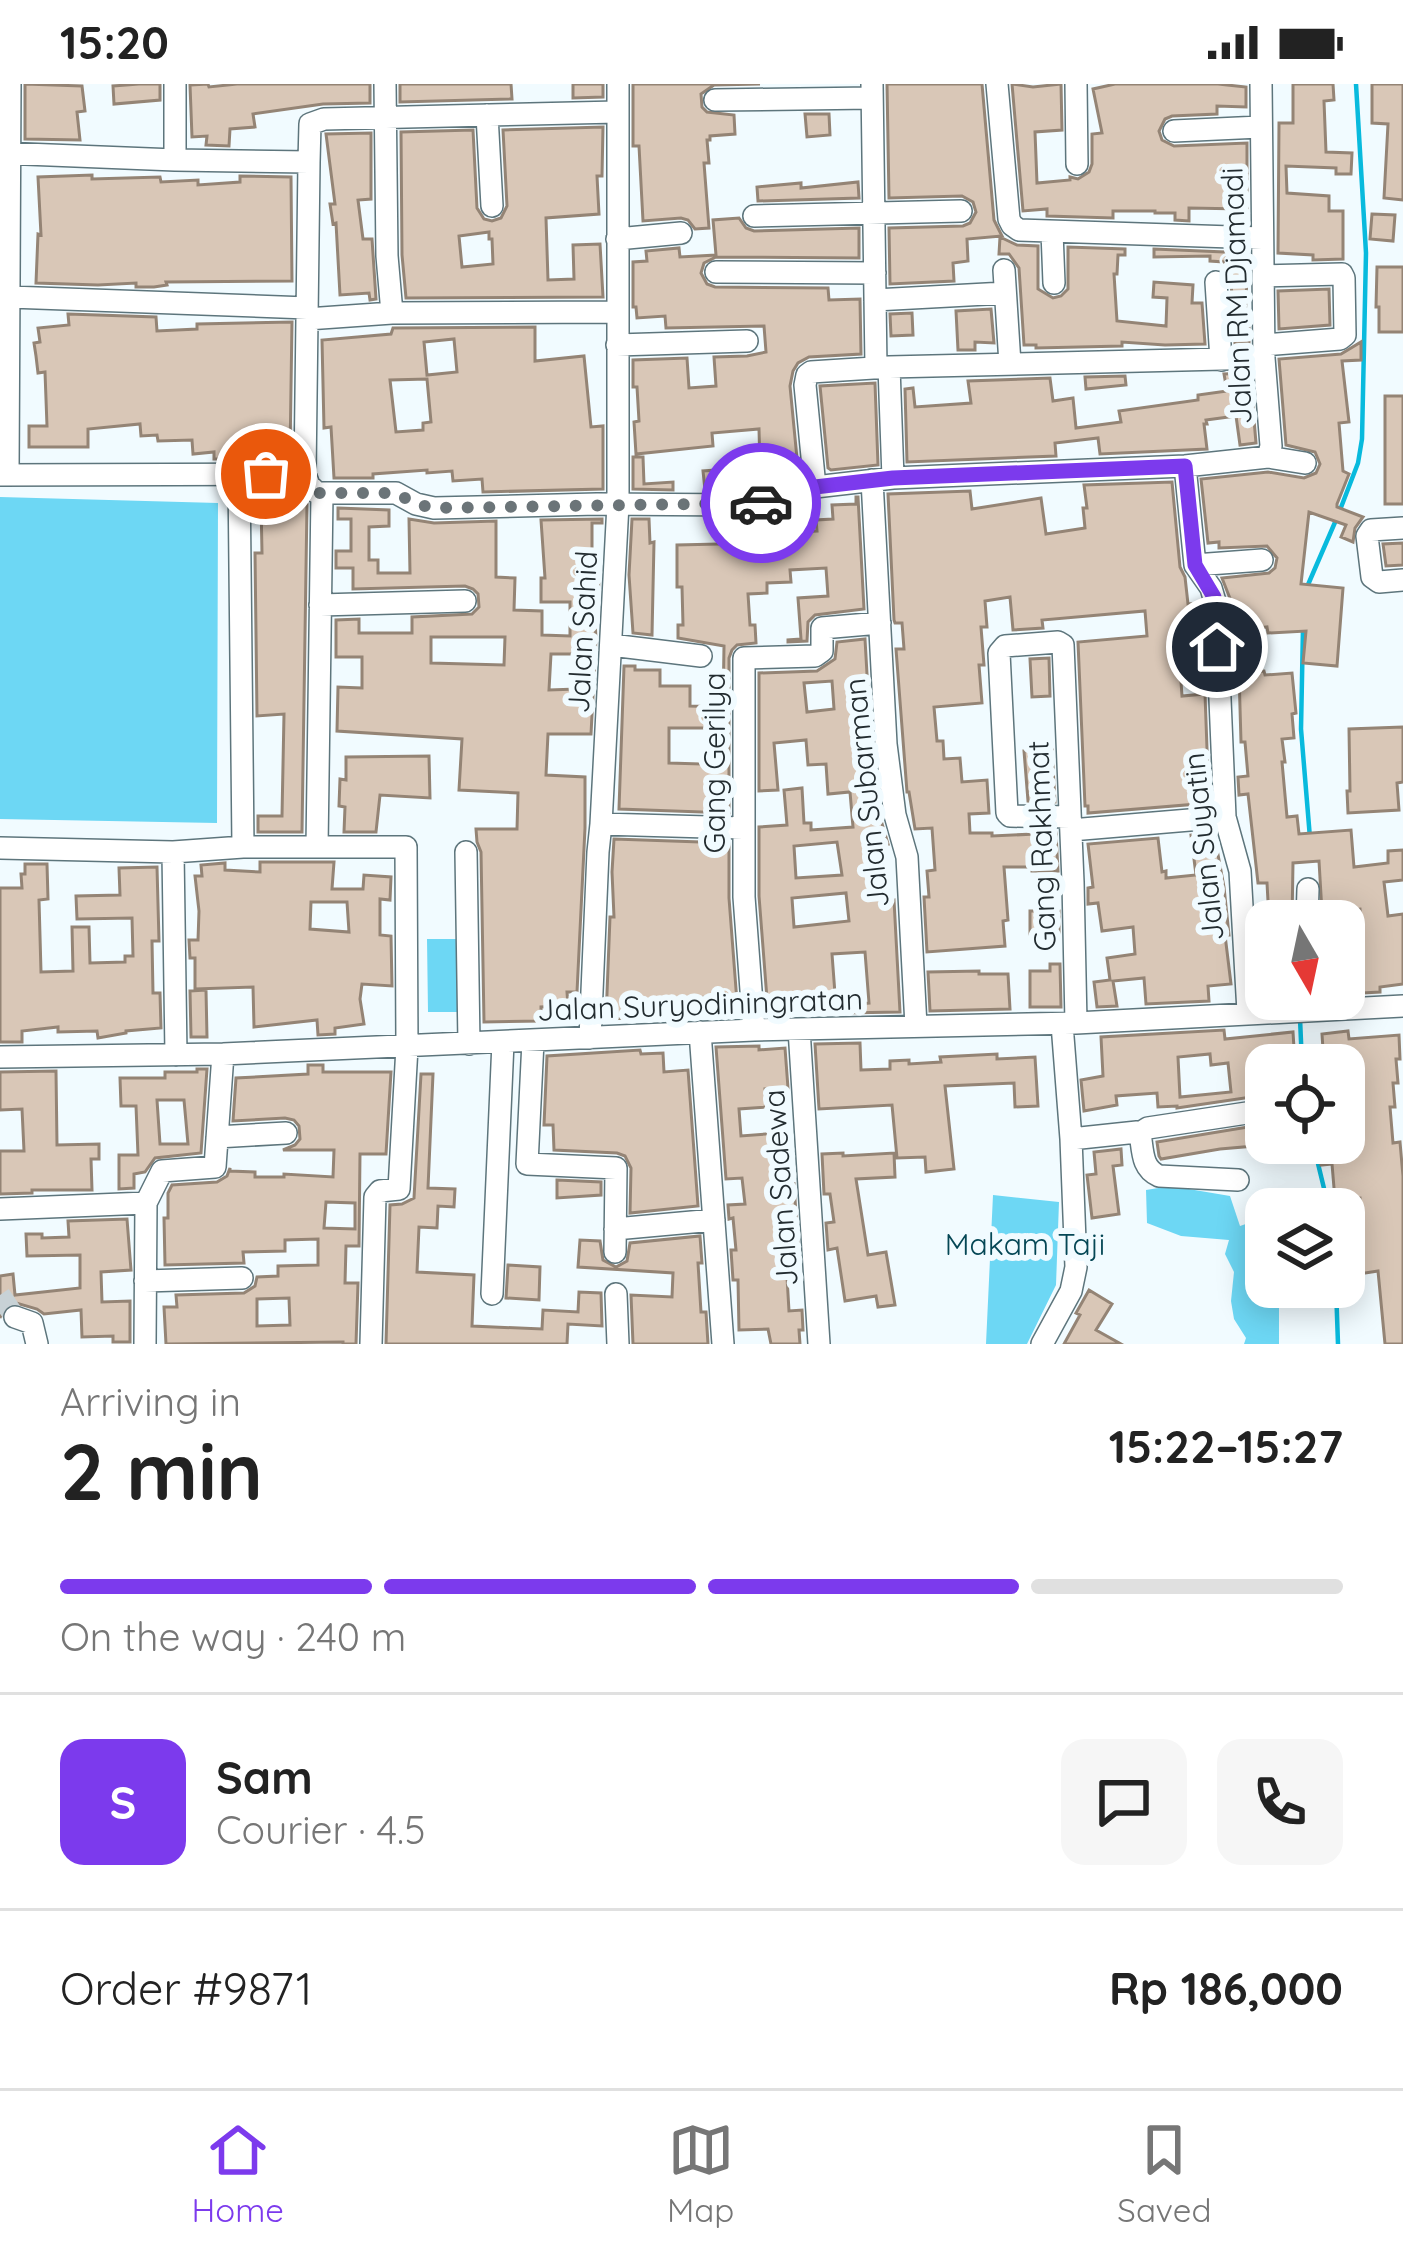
<!DOCTYPE html>
<html lang="en">
<head>
<meta charset="utf-8">
<style>
	:root { --surface:#fff; --page:#f6f6f6; --text:#222; --muted:#767676; --line:#e0e0e0; --accent:#7c3aed }
	body { margin:0; font-family:Quicksand,sans-serif; background:var(--page); color:var(--text); height:100vh; display:flex; flex-direction:column; font-size:45px; white-space:nowrap }
	* { box-sizing:border-box; margin:0 }
	p { font-size:39px; color:var(--muted) }
	.icon { flex:none; width:66px; height:66px; fill:none; stroke:currentColor; stroke-width:2; stroke-linecap:round; stroke-linejoin:round }
	.map { position:relative; height:1260px; overflow:hidden }
	.drawer { display:flex; flex-direction:column; background:var(--surface); flex:1 }
	.drawer>* { flex:none }
	.needle { width:78px; rotate:171deg }
	.controls { position:absolute; left:1245px; top:816px; display:grid; gap:24px }
	.controls a { display:grid; place-items:center; width:120px; height:120px; border-radius:24px; background:var(--surface); box-shadow:0 6px 30px #0003; font-size:60px }
	.pin { position:absolute; display:grid; place-items:center; width:102px; height:102px; color:#fff; margin:-51px; border:6px solid #fff; border-radius:50%; box-shadow:0 3px 12px #0007 }
	.courier { position:absolute; display:grid; place-items:center; width:120px; height:120px; margin:-60px; border:9px solid #7c3aed; border-radius:50%; background:#fff; color:#222; box-shadow:0 3px 15px #0007 }
	.overview em { font-style:normal; font-weight:800 }
	.overview div { display:flex; flex-direction:column-reverse }
	.overview { display:flex; align-items:center; justify-content:space-between; height:204px; padding:0 60px }
	h1 { font-size:78px; font-weight:800; line-height:90px }
	.bar { display:grid; grid-template-columns:repeat(4,1fr); gap:18px 12px; align-content:center; height:144px; padding:0 60px }
	.bar i { height:15px; border-radius:9px; background:var(--line) }
	.bar .active { background:var(--accent) }
	.bar p { grid-column:span 4 }
	.line { display:flex; align-items:center; gap:30px; padding:0 60px; border-top:3px solid var(--line) }
	.line div { flex:1 }
	.round { display:grid; place-items:center; flex:none; width:126px; height:126px; border-radius:24px; background:var(--page) }
	.status { display:flex; justify-content:space-between; align-items:center; height:84px; padding:0 60px; background:var(--surface); direction:ltr }
	.status svg { height:33px; fill:currentColor }
	.dock { display:flex; justify-content:space-around; align-items:center; height:168px; border-top:3px solid var(--line); background:var(--surface); font-size:33px; color:var(--muted) }
	.dock a { display:grid; justify-items:center; gap:6px }
	.dock .active { color:var(--accent) }
	.map>svg:first-child { display:block }
	.green { fill:#6dd7f4 }
	.lines { fill:none; stroke-linecap:round; stroke-linejoin:round }
	.stream { stroke:#08badd; stroke-width:4.5 }
	.building { fill:#d9c7b7; stroke:#948475; stroke-width:3; fill-rule:evenodd }
	.minor-tunnel { stroke:#c8d2d6; stroke-width:21; stroke-dasharray:21 10; stroke-linecap:butt }
	.minor-casing { stroke:#5d757c; stroke-width:24 }
	.minor { stroke:#fff; stroke-width:21 }
	.done { stroke:#6b7478; stroke-width:12; stroke-dasharray:0 21.6 }
	.route { stroke:#7c3aed; stroke-width:15 }
	.labels { text-anchor:middle; dominant-baseline:central; stroke-width:12; stroke-linejoin:round; paint-order:stroke }
	.street-label { font-size:30px; fill:#232c30; stroke:#f1fbff }
	.park-label { font-size:30px; fill:#054755; stroke:#f1fbff }
</style>
</head>
<body>
<div class="status"><b>15:20</b><svg viewBox="0 0 49 12"><path d="M0 12V9h3v3zM5 12V6h3v6zM10 12V3h3v9zM15 12V0h3v12zM26 1h20v11H26zM47 4h2v5h-2z"/></svg></div>
<div class="map">
<svg width="1403" height="1260" viewBox="0 0 1403 1260">
	<rect width="100%" height="100%" fill="#f1fbff"/>
	<path class="green" d="M0,413L218,419L217,739L0,735Z
		M427,855H458L459,928H428Z
		M1171,1102L1230,1112L1240,1142L1266,1133V1203H1279V1260H1244L1246,1254L1234,1235L1231,1217L1234,1188L1225,1170L1229,1156L1181,1152L1147,1139L1146,1106Z
		M993,1111L1059,1118L1056,1201L1027,1260H986Z"/>
	<g class="lines">
		<path class="stream" d="M1340,426L1358,379L1362,355L1366,169L1356,0
			M1307,503L1336,436
			M1303,544L1301,645L1310,754
			M1300,934L1302,981
			M1313,1059L1329,1125
			M1336,1203L1338,1260"/>
	</g>
	<path class="building" d="M25,0L82,2L85,27L77,28L80,56L25,55Z
		M139,0H160V16L114,20L113,2Z
		M208,0L209,3L237,0H370V19L323,20L253,30L255,43L230,45L229,62L206,61L207,52L192,53L190,1Z
		M400,0H511L512,15L400,18Z
		M573,0H603V13L573,14Z
		M633,0H760L714,1L701,10L702,23L707,28L734,31L735,50L710,52V56H707L709,79H704L709,144L695,145L688,136L681,134L643,137L639,62H633Z
		M887,0H982L994,136L1002,152L967,155L968,177L953,179L954,197L890,200L889,144L963,142L970,139L976,128L973,118L962,112L889,114Z
		M1012,0L1033,3L1061,0L1062,46L1035,48L1037,99L1070,96V93L1078,95L1089,88L1092,80V50L1102,49L1093,5L1115,0H1218L1246,3V23L1217,22V30L1172,32L1165,35L1159,47L1162,56L1174,62L1247,59V129H1243V125L1189,124V137L1175,136V129H1155V127H1113V134L1047,132V125L1023,127Z
		M1293,0H1333L1334,16L1324,17L1326,68L1352,69L1351,90H1336V84L1286,82L1287,109L1329,112V127H1343V175L1313,176V171L1278,169L1279,39H1293Z
		M1372,0H1403V116L1384,114L1388,40L1372,39Z
		M805,30H829L830,51L807,53Z
		M603,43L602,92H597L599,130L546,134L548,196L574,195L573,161L600,160L603,213L406,214L402,171L401,48L473,46L477,124L484,135L492,137L501,134L507,122L503,46ZM489,148V155H492L493,180L462,183L459,152Z
		M371,49V115L358,116L363,155H372L376,215L370,216L369,209L340,211L336,139L333,140L330,120H335L326,50Z
		M92,91V95L160,93L161,98L198,96V101L240,98V92L291,93L292,197L166,198L167,201L154,203H136V199L98,201L36,199L38,150L41,151L38,93Z
		M858,98L859,114L758,117L757,103L801,99V104Z
		M1372,130L1395,131L1393,157L1370,155Z
		M739,134L746,144L754,147L859,144V174L716,173L704,179L701,189L707,200L715,203L828,204L829,216L860,215L861,270L809,273L798,279L793,287L790,302L799,395L782,399V401L743,406H705L703,387L760,383L759,345L712,349L713,362L636,370L634,338L639,337L637,303H633V276L687,274L689,304L716,302L714,273L747,272L766,268L764,242L666,244L665,232L637,234L636,223H633V178L647,177L646,167L679,164L680,173L716,171L713,136Z
		M1000,153L1017,161L1038,162V205L1053,214L1061,212L1068,205V163L1125,165V171H1118L1117,190H1114L1117,237L1166,242L1167,214L1153,213L1154,198L1193,201L1192,219H1202L1205,260L1165,261L1122,258V262L1036,264V261H1024L1019,184L1009,170H999Z
		M1154,165L1248,169L1245,238H1249V259L1235,260L1231,197L1224,186V178L1210,177V172L1154,173Z
		M1377,183H1403V248H1379V223H1376Z
		M1329,205L1330,241L1279,245L1278,207Z
		M991,225L994,259L975,258V266H958L956,227Z
		M912,229L913,251L891,252L890,230Z
		M68,230L156,233L157,247L197,245V240L292,238L290,369H237V375H214V368L193,370L192,356L158,357L157,351L141,352L140,340L88,345V363H29V342H47L45,288L38,289L36,272L34,259L40,258L38,244L69,241Z
		M535,243V277L584,272L591,343L603,342V405L483,408L482,395L453,397L452,387L427,389V386L373,390V394H334L331,343L324,344L322,256L391,250L393,244ZM454,255L457,288L427,291L424,258ZM427,295L431,338L423,339V346L396,348L390,296Z
		M1361,258V276L1342,277L1349,338L1339,339L1343,387L1349,390L1337,420V423L1363,433L1355,444L1353,458L1341,453L1346,441L1309,428L1301,500L1343,504L1337,582L1303,579L1306,547L1268,549L1267,543L1232,547L1231,517L1222,494L1269,489L1275,484L1277,474L1267,462L1219,464V458L1208,459L1201,395L1268,388L1304,394L1316,389L1320,380L1315,368L1286,361L1279,275L1341,270Z
		M1250,289L1256,359L1240,361L1236,332L1206,336L1207,340H1204L1207,365L1100,370L1098,354L1055,359L1056,372L907,378L905,305L913,304L915,323L971,319L968,297L1050,294L1053,317L1073,314L1076,344L1121,338L1119,327L1198,316V311L1227,307L1224,290Z
		M1125,292L1126,301L1086,305L1085,293Z
		M875,299L878,381L831,386L828,384L820,302Z
		M1385,312H1403V420H1385Z
		M633,373H643L644,400L673,398V406L633,405Z
		M1172,398L1180,483L1185,493L1188,520L1200,519L1201,523L1203,566L1179,568L1182,612L1205,610L1209,719L1088,729V722H1085L1078,558L1147,552L1145,527L1042,536L1043,544L1013,546L1010,513L985,517L987,543H981L984,581H979L982,619L934,623L937,657H943L944,675L960,674L962,698L987,696L989,729L969,730L970,749H992V752L1056,749L1058,787H1032V783H1004L1008,836L1003,837L1005,862L927,868L924,813H929L927,787L935,786L932,744L915,745L909,708H907L896,565H904L902,539H895L894,536L888,410L970,407L972,425L1041,414L1046,450L1085,444L1083,424H1087L1084,401Z
		M296,408L307,420L302,748H258V732H282L284,630L257,632L255,469H262L261,418H268V409Z
		M856,413H858L864,525L815,531L808,538L807,557L788,558V556L801,555L798,514L828,512L826,484L790,486L791,498L767,499V509L748,510L750,541H755L756,559L737,561L732,566L729,574V729L619,725L624,582H635V586H660V602H690V622L723,623L724,562L678,554V541H683L682,503H677V461L761,459L762,463L794,461V448L817,447L816,436L833,435L832,421L856,420ZM669,644H709L710,672H701V680L669,679Z
		M338,424L389,426V442L369,443V476H378V489H410L409,435L434,439L496,437V493L515,494L514,526L542,527V551L570,552V518H541V494H545L541,436L602,435V439H592V494H599L598,518H594L596,555L591,650H548L546,691L585,693V744L577,908H567L568,922L541,923V937L484,938L481,768L477,758L476,745H517L518,709L459,706L462,655L337,647L338,603L362,604V573H336V536L359,535V549H412V533L472,530L479,523L478,510L473,505L465,502L353,505V484H336V467H351V435H338ZM431,553H505L504,581L431,579ZM551,570H577V605L549,606Z
		M632,435H649L650,459L654,458L652,551L633,549L629,491Z
		M1403,459V481L1386,482L1383,460Z
		M865,555L871,660H864L868,704H876L880,733L888,760H884L889,817L894,816L900,928L843,929V921L869,919L865,868L832,870L836,923L768,928L759,812V743L787,741L784,706L802,704L804,739H811V746L853,743L850,708L828,710L826,680L808,681L806,656L774,659L778,706L759,707V589L817,587L835,575L837,558ZM832,597L834,625L807,628L804,599ZM837,758L842,791L796,794L794,762ZM846,809L849,837L794,843L792,814Z
		M1049,574L1050,612L1032,613L1030,575Z
		M1264,587L1265,591L1292,589L1296,629L1292,630L1294,654L1282,655L1285,678H1282L1287,733L1297,732L1299,750L1351,746L1354,783L1388,779V767L1403,766V796L1384,798L1388,832L1403,830V900L1380,903V908L1344,910V862L1363,858L1360,825L1322,828L1319,777L1293,779L1292,837L1269,835L1267,799H1258L1248,710L1239,711L1238,693L1248,692L1245,658H1241L1239,589Z
		M1403,643V698L1397,699L1399,726L1348,729L1347,707H1350L1349,645Z
		M1052,665L1055,718L1028,717L1024,667Z
		M429,672L430,714L380,711L376,748H344L345,723L339,722L340,695L346,696V673Z
		M1214,749L1224,803L1229,851H1225L1231,900L1208,902L1209,917L1146,920L1144,894L1113,897L1117,922L1097,923L1094,898L1110,896L1107,874L1135,870L1133,843L1102,847L1098,819L1088,820V804L1093,803L1088,760L1158,754L1162,788L1166,787V794L1196,791L1191,751Z
		M614,755L729,759V814L738,931H731L730,912L691,914L692,932L606,935L610,833H614L612,788Z
		M260,778H334L332,805H363L364,791L391,793L390,816L380,815V851L391,852L392,902L362,900L360,915L364,940L335,944V950L318,951L317,936L254,943L253,903L195,905V874H190L189,856H198L199,827L195,792H202L201,781L225,779V786L260,788ZM311,818H347L349,848L310,845Z
		M25,780H47L48,815L39,816L41,888L73,887L72,843H89L90,879L125,878V872H133L132,834L77,835L76,812L120,811L119,784L157,783L159,857H152L153,909H160L161,944L126,947V949L98,954L97,947L58,948V943L22,947V958H0V804H22L21,790H25Z
		M1030,827H1059V850H1030Z
		M1050,880H1060L1061,923H1030V887H1050Z
		M979,887V890H1008L1010,925L930,927L928,888Z
		M206,906L207,953H191L190,907Z
		M1224,946L1225,955L1293,948L1295,981H1266V1013L1258,1012L1177,1024V1022L1158,1023L1157,1009L1116,1012L1117,1021L1084,1027L1081,996L1103,992L1101,953ZM1210,970L1211,981L1228,979L1231,1008L1180,1013L1178,973Z
		M1348,947L1349,955L1399,951L1400,975H1396L1398,999H1393L1395,1023H1390L1393,1059L1400,1058L1403,1092V1260H1385L1378,1187L1352,1191L1347,1160L1363,1157L1360,1114L1335,1116L1332,1080L1321,1081L1319,1059H1344V981H1324L1322,950Z
		M860,959L861,986L890,985V977L909,976V980L941,978L940,973L997,970V975L1035,973L1038,1022L1015,1023L1014,999L945,1002L954,1085L926,1088L925,1073L897,1074L892,1021L819,1025L815,960Z
		M759,962V966L785,964L788,1004L765,1005L766,1023L739,1025L741,1052L779,1049L780,1082H790L791,1101L794,1100L799,1175L786,1176L789,1227L802,1226L803,1246H799L800,1260H771L768,1245L739,1246L738,1196H733L731,1166H736L733,1134L729,1135L728,1121L745,1120L742,1094L726,1095L716,963Z
		M640,966L641,970L663,969L664,988L688,986L698,1122L630,1129L631,1084L625,1072L617,1069L554,1066L553,1041H544L547,972Z
		M308,981H323V988H391L386,1070H360L359,1162H346L345,1199H358L356,1260H343V1258L166,1260L164,1223H177L176,1211L244,1209L255,1202L257,1193L278,1192V1182L318,1181V1155L285,1156V1167L243,1168L244,1179L165,1181L164,1134H168V1109L172,1101L217,1098L227,1092L230,1084V1087L255,1088V1093H284V1090L333,1093L334,1066H283L295,1061L300,1055L299,1042L294,1036L285,1034L233,1037L236,994L308,990ZM326,1118L355,1119V1145L324,1144ZM289,1214L290,1241L257,1242V1215Z
		M197,985H207L201,1069L155,1074L145,1088L134,1090V1104L119,1105V1071H138L136,1022H121L120,994H165V988H197ZM157,1016H184L188,1060H160Z
		M56,987L57,1061L99,1060V1075H91L92,1106H32V1109L0,1110V1067H24L22,1025L0,1026V988Z
		M421,990H433L428,1104L455,1105L454,1123L438,1122L437,1144L419,1143L417,1188L474,1191L472,1242L542,1245L543,1226L578,1228L579,1208L601,1209L602,1242L568,1240L567,1260H386L390,1121L402,1120L414,1114Z
		M1266,1040V1061L1220,1065L1161,1075L1159,1072L1157,1058Z
		M1121,1065L1122,1081L1113,1082L1119,1130L1092,1134L1087,1091L1096,1090L1094,1068Z
		M843,1069V1072L894,1069L895,1093L856,1095L868,1171L886,1168L895,1221L878,1223L876,1212L845,1217L837,1164L828,1166L826,1139L834,1138L830,1110H824L822,1070Z
		M557,1096L601,1098V1111L557,1114Z
		M127,1135L131,1186L101,1188L102,1218L130,1217V1258H113V1252L82,1253L81,1226L44,1230L37,1225L13,1218L4,1222L0,1234V1192L13,1190L15,1211L80,1204V1171L27,1172L26,1150H42V1154L69,1153L68,1137Z
		M700,1152L702,1179H698L701,1228H706L708,1260H633L631,1211L672,1213L673,1189L578,1183L580,1156L600,1157L603,1176L616,1183L627,1177L630,1159Z
		M508,1181L540,1183L539,1216L506,1214Z
		M1089,1206L1112,1220L1096,1246L1121,1260H1064L1080,1231L1076,1229Z"/>
	<g class="lines">
		<path class="minor-tunnel" d="M0,1211L15,1233"/>
		<defs>
			<path id="minor" d="M872,0L876,284
				M997,0L1009,135L1012,141L1019,146L1262,154
				M1076,0L1077,80
				M715,16L872,14
				M487,31L492,122
				M1174,47L1260,43
				M0,69L175,76L309,78L305,390L309,401L317,409H396L416,420L434,424L597,420L744,421L796,415L815,403L893,394L1185,382L1268,373L1271,362L1264,274L1261,0
				M175,76V0
				M309,78L310,40L324,35L617,28
				M754,132L961,127
				M1052,148L1054,199
				M617,155L681,149
				M1004,186L1010,280
				M716,188L875,189
				M1216,198L1221,276
				M10,213L307,224
				M875,216L1005,209
				M392,229L617,228
				M307,235L392,229L387,172L385,0
				M617,261L747,257
				M1264,261L1340,255L1345,251L1344,194L1342,190L1264,192
				M889,283L893,394
				M1268,373L1305,379
				M1185,382L1195,481L1211,504L1216,521L1225,733L1240,787L1248,928
				M239,390L243,763
				M0,391L305,390
				M8,391L10,0
				M872,396L886,660L895,731L907,773L916,942
				M815,403L805,301L807,291L811,288L889,283L1264,274
				M1403,444L1371,446L1367,452L1372,493L1379,498L1403,496
				M1195,481L1262,476
				M320,521L465,517
				M611,561L701,572
				M1070,733L1010,732L1007,729L999,569L1005,562L1058,558L1063,561L1073,798L1076,939
				M601,740L743,744
				M1071,746L1225,733
				M317,763L322,410
				M0,764L173,768L243,763H406L407,963L399,1105L380,1107L375,1113L371,1260
				M173,768L176,971
				M466,768L469,960
				M1307,837L1308,805
				M799,945L819,1260
				M754,946L744,813V574L815,572L822,567V544L880,539
				M700,948L723,1260
				M590,954L598,768L601,740L618,420V0
				M533,957L527,1080L616,1084L615,1168
				M0,973L223,970L754,946L1076,939L1403,922
				M1140,1049L1148,1044L1260,1027
				M217,1053L286,1049
				M1071,1055L1137,1048L1140,1049C1143,1066 1141,1084 1159,1092L1238,1096
				M0,1125L146,1119
				M615,1145L714,1136
				M145,1197L242,1194
				M492,1210L503,958
				M616,1210L618,1260
				M15,1233L32,1239L37,1260
				M145,1260L146,1119L162,1087L215,1083L223,970
				M1042,1260L1071,1207L1076,1183L1071,1055L1062,940"/>
		</defs>
		<use href="#minor" class="minor-casing"/>
		<use href="#minor" class="minor"/>
	</g>
	<g class="lines">
		<path class="done" d="M266,390H305L309,401L317,409H396L416,420L434,424L761,419"/>
		<path class="route" d="M761,419L796,416L815,403L893,394L1185,382L1195,481L1214,513L1217,563"/>
	</g>
	<g class="labels">
		<g class="street-label">
			<text transform="translate(1236 212) rotate(-92)">Jalan RM Djamadi</text>
			<text transform="translate(582 548) rotate(-87)">Jalan Sahid</text>
			<text transform="translate(714 679) rotate(-90)">Gang Gerilya</text>
			<text transform="translate(866 709) rotate(-96)">Jalan Subarman</text>
			<text transform="translate(1041 762) rotate(-92)">Gang Rakhmat</text>
			<text transform="translate(1203 763) rotate(-96)">Jalan Suyatin</text>
			<text transform="translate(700 920) rotate(-2)">Jalan Suryodiningratan</text>
			<text transform="translate(780 1104) rotate(-94)">Jalan Sadewa</text>
		</g>
		<g class="park-label">
			<text x="1025" y="1160">Makam Taji</text>
		</g>
	</g>
</svg>
<div class="controls">
<a><svg class="needle" viewBox="-14 -14 28 28"><path d="M0-13l5 13h-10z" fill="#e53935"/><path d="M0 13l5-13h-10z" fill="#767676"/></svg></a>
<a><svg class="icon" aria-label="locate" viewBox="0 0 24 24"><circle cx="12" cy="12" r="6"/><path d="M12 2v4M12 18v4M2 12h4M18 12h4"/></svg></a>
<a><svg class="icon" aria-label="layers" viewBox="0 0 24 24"><path d="M12 4l9 5-9 5-9-5zM3 14l9 5 9-5"/></svg></a>
</div>
<div class="pin" style="left:266px;top:390px;background:#ea580c"><svg class="icon" aria-label="bag" viewBox="0 0 24 24"><path d="M5 8h14l-1 12H6zM9 8a3 3 0 0 1 6 0"/></svg></div>
<div class="pin" style="left:1217px;top:563px;background:#1f2937"><svg class="icon" aria-label="home" viewBox="0 0 24 24"><path d="M3 11l9-7 9 7M6 9v11h12V9"/></svg></div>
<div class="courier" style="left:761px;top:419px"><svg class="icon" aria-label="car" viewBox="0 0 24 24"><path d="M5 17H2v-5l4-1 3-4h7l3 4 3 1v5h-3M9 17h6M6 11h13"/><circle cx="7" cy="17" r="2"/><circle cx="17" cy="17" r="2"/></svg></div>
</div>
<section class="drawer">
<div class="overview"><div><h1>2 min</h1><p>Arriving in</p></div><em>15:22–15:27</em></div>
<div class="bar"><i class="active"></i><i class="active"></i><i class="active"></i><i></i><p>On the way · 240 m</p></div>
<div class="line" style="height:216px"><b class="round" style="background:var(--accent);color:#fff">S</b><div><b>Sam</b><p>Courier · 4.5</p></div><a class="round"><svg class="icon" aria-label="chat" viewBox="0 0 24 24"><path d="M4 5h16v11H9l-5 4z"/></svg></a><a class="round"><svg class="icon" aria-label="phone" viewBox="0 0 24 24"><path d="M5 4h4l2 5-3 2q2 4 5 5l2-3 5 2v4C11 20 4 13 5 4z"/></svg></a></div>
<div class="line" style="height:156px"><div>Order #9871</div><b>Rp 186,000</b></div>
</section>
<nav class="dock">
<a class="active"><svg class="icon" aria-label="home" viewBox="0 0 24 24"><path d="M3 11l9-7 9 7M6 9v11h12V9"/></svg>Home</a>
<a><svg class="icon" aria-label="map" viewBox="0 0 24 24"><path d="M3 6l6-2 6 2 6-2v14l-6 2-6-2-6 2zM9 4v14M15 6v14"/></svg>Map</a>
<a><svg class="icon" aria-label="saved" viewBox="0 0 24 24"><path d="M7 4h10v16l-5-4-5 4z"/></svg>Saved</a>
</nav>
</body>
</html>
